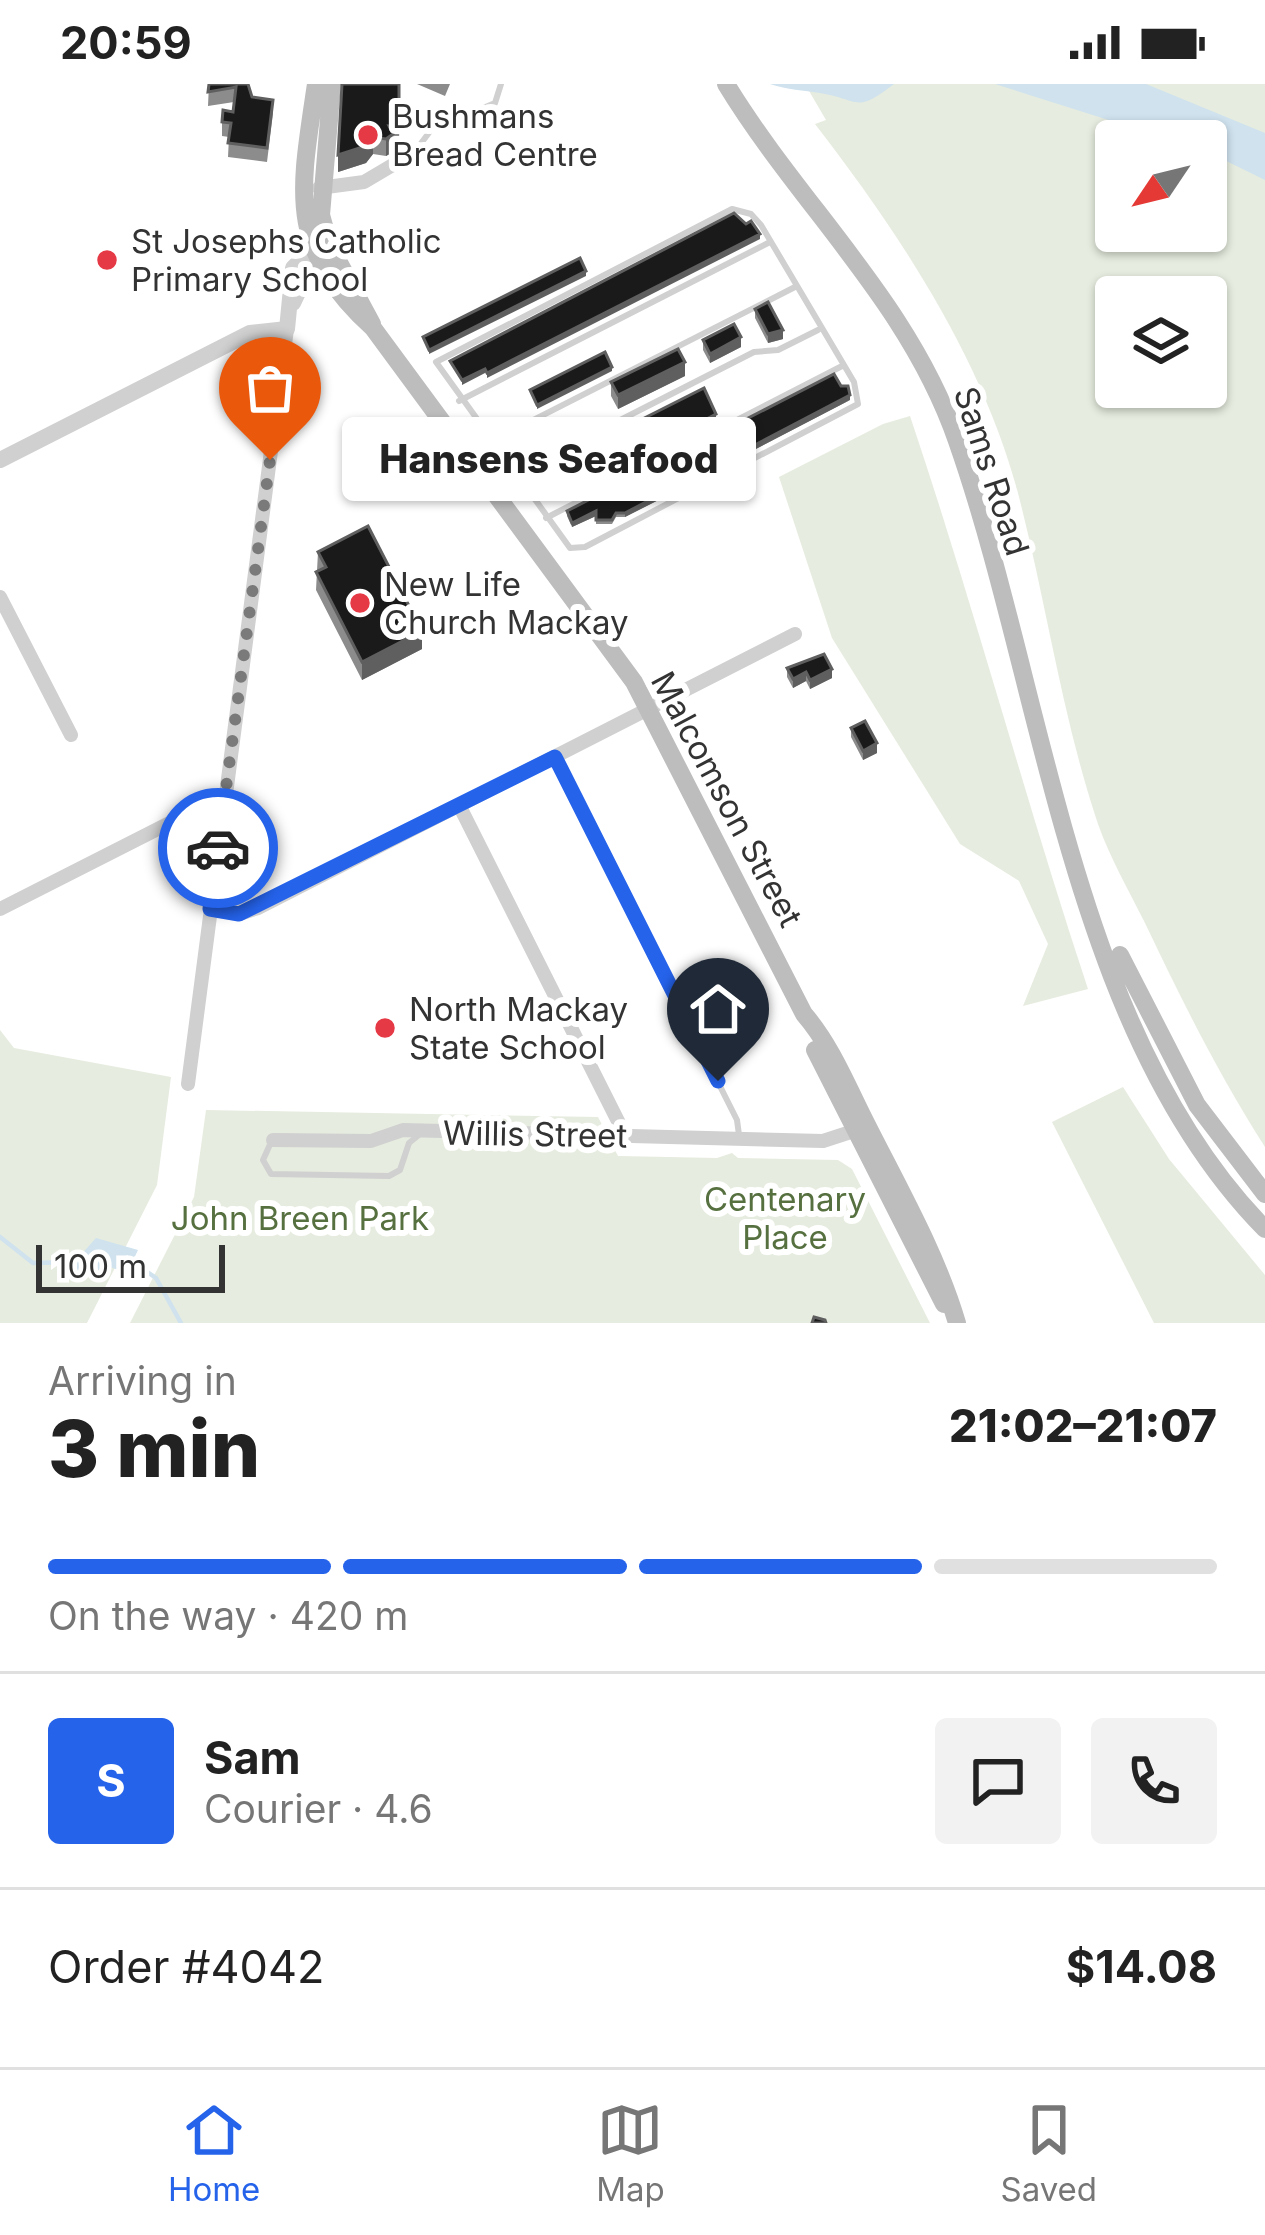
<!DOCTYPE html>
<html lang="en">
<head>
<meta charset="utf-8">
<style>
	:root { --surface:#fff; --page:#f2f2f2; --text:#222; --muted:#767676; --line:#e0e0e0; --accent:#2563eb }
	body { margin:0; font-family:Inter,sans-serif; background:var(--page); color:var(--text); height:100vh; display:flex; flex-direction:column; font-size:45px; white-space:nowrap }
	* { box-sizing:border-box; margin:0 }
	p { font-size:39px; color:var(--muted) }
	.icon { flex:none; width:66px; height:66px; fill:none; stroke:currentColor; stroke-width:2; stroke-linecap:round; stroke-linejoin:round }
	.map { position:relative; height:1239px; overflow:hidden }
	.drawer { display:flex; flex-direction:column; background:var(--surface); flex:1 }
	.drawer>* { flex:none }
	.needle { width:78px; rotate:235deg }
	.controls { position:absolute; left:1095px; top:36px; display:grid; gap:24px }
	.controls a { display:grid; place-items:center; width:132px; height:132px; border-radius:12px; background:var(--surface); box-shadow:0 3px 9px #0004; font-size:60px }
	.scale { position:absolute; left:36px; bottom:30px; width:189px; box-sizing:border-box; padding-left:12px; border:6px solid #333; border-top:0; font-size:33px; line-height:42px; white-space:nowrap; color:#333; -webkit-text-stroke:9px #fff; paint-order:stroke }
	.pin { position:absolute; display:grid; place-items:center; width:102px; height:102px; color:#fff; margin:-123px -51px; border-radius:50% 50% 50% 0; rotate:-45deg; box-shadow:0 0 12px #0007 }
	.pin .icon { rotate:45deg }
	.courier { position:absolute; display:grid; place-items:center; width:120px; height:120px; margin:-60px; border:9px solid #2563eb; border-radius:50%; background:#fff; color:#222; box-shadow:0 3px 15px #0007 }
	.bubble { position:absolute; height:84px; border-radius:12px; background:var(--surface); box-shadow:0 3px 9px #0004; font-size:39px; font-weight:800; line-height:84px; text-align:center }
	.summary em { font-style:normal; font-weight:800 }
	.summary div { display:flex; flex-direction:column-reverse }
	.summary { display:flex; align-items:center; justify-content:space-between; height:204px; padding:0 48px }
	h1 { font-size:78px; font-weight:800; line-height:90px }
	.bar { display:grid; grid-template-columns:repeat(4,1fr); gap:18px 12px; align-content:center; height:144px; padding:0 48px }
	.bar i { height:15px; border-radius:9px; background:var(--line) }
	.bar .on { background:var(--accent) }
	.bar p { grid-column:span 4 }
	.line { display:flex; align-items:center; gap:30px; padding:0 48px; border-top:3px solid var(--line) }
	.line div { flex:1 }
	.round { display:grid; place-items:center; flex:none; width:126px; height:126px; border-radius:12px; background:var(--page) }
	.status { display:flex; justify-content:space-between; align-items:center; height:84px; padding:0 60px; background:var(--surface); direction:ltr }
	.status svg { height:33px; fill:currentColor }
	.menu { display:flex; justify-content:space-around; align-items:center; height:168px; border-top:3px solid var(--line); background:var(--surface); font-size:33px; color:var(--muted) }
	.menu a { display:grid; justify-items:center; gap:6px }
	.menu .on { color:var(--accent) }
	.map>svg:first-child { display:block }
	.green { fill:#e6ecdf; fill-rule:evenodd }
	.water { fill:#cfe2ee }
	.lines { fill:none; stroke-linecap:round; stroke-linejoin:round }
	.stream { stroke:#cfe2ee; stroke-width:4.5 }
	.service { stroke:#d0d0d0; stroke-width:6 }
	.minor { stroke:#d0d0d0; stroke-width:14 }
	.tertiary { stroke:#d0d0d0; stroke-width:16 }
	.secondary { stroke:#bdbdbd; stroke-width:18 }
	.wall { fill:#8c8c8c }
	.shaded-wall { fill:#5f5f5f }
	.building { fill:#1a1a1a; stroke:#5f5f5f; stroke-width:3 }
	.done { stroke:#7a7a7a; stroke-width:12; stroke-dasharray:0 21.6 }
	.route { stroke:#2563eb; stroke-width:15 }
	.poi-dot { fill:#e63946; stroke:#fff; stroke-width:4.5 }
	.labels { text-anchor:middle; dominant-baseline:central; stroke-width:12; stroke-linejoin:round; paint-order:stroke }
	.poi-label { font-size:33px; fill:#333; stroke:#fff; text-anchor:start }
	.street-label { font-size:33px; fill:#333; stroke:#fff }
	.park-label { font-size:33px; fill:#56703f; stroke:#fff }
</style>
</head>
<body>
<div class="status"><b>20:59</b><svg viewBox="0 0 49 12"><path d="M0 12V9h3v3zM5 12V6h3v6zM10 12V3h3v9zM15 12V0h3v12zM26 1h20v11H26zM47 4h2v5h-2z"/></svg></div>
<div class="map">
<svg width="1265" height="1239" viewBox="0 0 1265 1239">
	<rect width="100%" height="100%" fill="#fff"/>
	<path class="green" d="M805,0H1265V1063C1219,991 1182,917 1145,839C1129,807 1110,774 1098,740C1062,633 1047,522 1019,413C984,277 900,150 815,40L826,36ZM1116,57H1206V147H1116ZM1116,213H1206V303H1116Z
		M910,332C974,522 1025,715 1088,905L1023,922L1048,860L1019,797L960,760L832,554L779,393L883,340Z
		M0,946L14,964L171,993L157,1101L87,1239H0Z
		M1123,1003L1169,1075L1265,1191V1239H1154L1052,1038Z
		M206,1026L598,1033L618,1072L717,1074L732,1069L738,1074L838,1076L852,1085L930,1239H130L194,1113Z"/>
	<path class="water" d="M770,0H894C855,30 861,16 820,9C803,6 788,6 770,0Z
		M995,0H1146L1265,49V96L1206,67V57H1175Z
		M96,1154L138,1166L127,1189L110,1183L80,1191L69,1184Z"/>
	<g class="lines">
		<path class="stream" d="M0,1153L33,1179L75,1178
			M128,1175L156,1194L181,1239"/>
		<path class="service" d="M416,66L431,46L495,19L501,0
			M732,125L751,130L761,141L854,298L858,320L585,463L570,464L436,278Z
			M459,317L770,158
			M490,358L795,203
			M527,409L561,389L577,358L754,268L778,266L818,246
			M546,434L844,281
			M556,676L737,1036L739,1051
			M272,1056L263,1076L271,1090L389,1092L400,1086L409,1059L420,1050"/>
		<path class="minor" d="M319,104L364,98L413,69
			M0,513L71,651
			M459,721L625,1051
			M0,825L203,722L224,725
			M210,825L239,830L258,824L795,550
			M188,1000L287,245
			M273,1056L371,1057L403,1046L823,1057L863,1044"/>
		<path class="tertiary" d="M293,219L302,200L322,185
			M0,376L250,249L287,245L293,184L312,165"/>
		<path class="secondary" d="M316,0C300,108 286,164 373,244L634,598L804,930C830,960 846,999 864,1035C897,1101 936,1168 957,1239
			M332,0L321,131L329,160L372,240
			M726,0C801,123 909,218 957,357C1045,607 1071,948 1265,1145
			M1120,871L1197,1021L1265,1110
			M815,966L944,1220"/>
	</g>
	<path class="wall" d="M209,0H248L252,13L273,29L267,78L228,73L229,53L222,52V38L233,28L234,18L208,22Z
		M400,0L399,60H393V68L386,72L373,70L366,79L338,88Z
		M417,0H450L445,12Z
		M755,225L783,255L768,259L755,234Z
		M703,256L741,263L710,279L703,266Z
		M685,292L618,325L611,312V298Z
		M704,304L716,338L678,358L671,344L646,356L650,372L597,400L579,375V367Z
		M850,316L696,396L684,397V403L625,433H616L612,440H596V432L572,443L567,432V427Z
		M525,380L557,381L531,398L525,389Z
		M318,468L422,565L362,596L316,506Z
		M787,584L832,594L810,605L806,597L793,604L787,593Z
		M851,644L877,669L863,676L851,653Z"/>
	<path class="shaded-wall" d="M393,50V68L386,72V55Z
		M373,53V70L366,79L338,88V71Z
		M760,150V155L487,294V289Z
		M586,187V192L429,270V266Z
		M783,246V255L768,259V250Z
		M741,253V263L710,279V270Z
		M685,278V292L618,325V311Z
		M612,283V287L537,325V321Z
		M485,285V289L462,301V296Z
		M850,311V316L696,396V392Z
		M716,330V338L678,358V350Z
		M671,336V344L643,358V350Z
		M650,364V372L597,400V391Z
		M557,371V381L531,398V388Z
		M684,398V403L625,433V429Z
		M596,427V432L572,443V439Z
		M422,547V565L362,596V578Z
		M832,585V594L810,605V596Z
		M806,588V597L793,604V595Z
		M877,659V669L863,676V667Z"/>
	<path class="building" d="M209,0H248L252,13L273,16L267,64L228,59L231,39L222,38L223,26L233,28L236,3L208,8Z
		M342,0H399V43L389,42L393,50L386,55L373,53L366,62L338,71Z
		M734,129L746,140L751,137L760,150L487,289L485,285L462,296L450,277Z
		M580,174L586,187L429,266L423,253Z
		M768,218L783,246L768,250L755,225Z
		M734,240L741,253L710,270L703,256Z
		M678,265L685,278L618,311L611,298Z
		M605,268L612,283L537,321L530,306Z
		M834,290L841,302H848L850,311L696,392H684V398L625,429H616L612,436H596V427L572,439L567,427Z
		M704,304L716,330L678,350L671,336L643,350L650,364L597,391L579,367Z
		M553,364L557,371L531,388L525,380Z
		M368,442L422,547L362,578L316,488L326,483L318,468Z
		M824,570L832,585L810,596L806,588L793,595L787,584Z
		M865,637L877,659L863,667L851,644Z
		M814,1233L825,1236L826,1239H812Z"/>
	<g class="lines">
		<path class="done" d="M218,764L270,376"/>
		<path class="route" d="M218,764L210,825L239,830L555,673L718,997"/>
	</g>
	<g class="poi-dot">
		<circle cx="368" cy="51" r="12"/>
		<circle cx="107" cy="176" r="12"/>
		<circle cx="360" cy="519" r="12"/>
		<circle cx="385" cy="944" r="12"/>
	</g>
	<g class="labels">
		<g class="poi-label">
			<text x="392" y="32">Bushmans<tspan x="392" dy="38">Bread Centre</tspan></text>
			<text x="131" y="157">St Josephs Catholic<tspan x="131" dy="38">Primary School</tspan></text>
			<text x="384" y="500">New Life<tspan x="384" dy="38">Church Mackay</tspan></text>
			<text x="409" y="925">North Mackay<tspan x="409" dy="38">State School</tspan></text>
		</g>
		<g class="street-label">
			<text transform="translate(992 387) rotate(72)">Sams Road</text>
			<text transform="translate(727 715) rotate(62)">Malcomson Street</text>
			<text transform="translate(535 1050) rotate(1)">Willis Street</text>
		</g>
		<g class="park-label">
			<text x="785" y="1115">Centenary<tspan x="785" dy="38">Place</tspan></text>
			<text x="300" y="1134">John Breen Park</text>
		</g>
	</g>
</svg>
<div class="controls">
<a><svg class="needle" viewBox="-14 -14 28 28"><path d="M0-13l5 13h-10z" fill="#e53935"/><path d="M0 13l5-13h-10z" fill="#767676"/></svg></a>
<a><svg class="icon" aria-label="layers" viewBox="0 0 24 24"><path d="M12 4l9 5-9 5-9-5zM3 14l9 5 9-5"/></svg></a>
</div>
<div class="scale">100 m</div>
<div class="pin" style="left:270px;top:376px;background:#ea580c"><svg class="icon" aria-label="bag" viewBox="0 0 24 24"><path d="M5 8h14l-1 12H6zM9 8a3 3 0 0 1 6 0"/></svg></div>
<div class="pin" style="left:718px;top:997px;background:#1f2937"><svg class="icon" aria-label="home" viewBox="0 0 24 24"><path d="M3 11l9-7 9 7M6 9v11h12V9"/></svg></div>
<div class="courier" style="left:218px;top:764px"><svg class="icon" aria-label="car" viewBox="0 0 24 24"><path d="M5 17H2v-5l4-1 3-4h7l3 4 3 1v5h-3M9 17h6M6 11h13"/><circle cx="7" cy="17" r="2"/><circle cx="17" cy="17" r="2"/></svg></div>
<div class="bubble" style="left:342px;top:333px;width:414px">Hansens Seafood</div>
</div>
<section class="drawer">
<div class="summary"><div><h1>3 min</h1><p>Arriving in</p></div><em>21:02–21:07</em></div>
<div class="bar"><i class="on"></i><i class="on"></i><i class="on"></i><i></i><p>On the way · 420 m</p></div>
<div class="line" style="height:216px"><b class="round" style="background:var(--accent);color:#fff">S</b><div><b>Sam</b><p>Courier · 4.6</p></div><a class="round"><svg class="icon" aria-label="chat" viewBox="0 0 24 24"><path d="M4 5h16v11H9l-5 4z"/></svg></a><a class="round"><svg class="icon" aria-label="phone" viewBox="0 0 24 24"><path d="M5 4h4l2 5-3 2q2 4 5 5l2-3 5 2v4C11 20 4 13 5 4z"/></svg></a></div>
<div class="line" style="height:156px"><div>Order #4042</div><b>$14.08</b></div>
</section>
<nav class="menu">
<a class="on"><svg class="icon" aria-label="home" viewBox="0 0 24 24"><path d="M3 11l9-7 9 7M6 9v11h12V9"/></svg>Home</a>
<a><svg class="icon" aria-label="map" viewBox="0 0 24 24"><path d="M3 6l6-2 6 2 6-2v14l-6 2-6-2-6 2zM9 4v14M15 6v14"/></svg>Map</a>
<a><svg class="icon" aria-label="saved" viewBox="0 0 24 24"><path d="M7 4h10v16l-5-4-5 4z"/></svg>Saved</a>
</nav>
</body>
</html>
